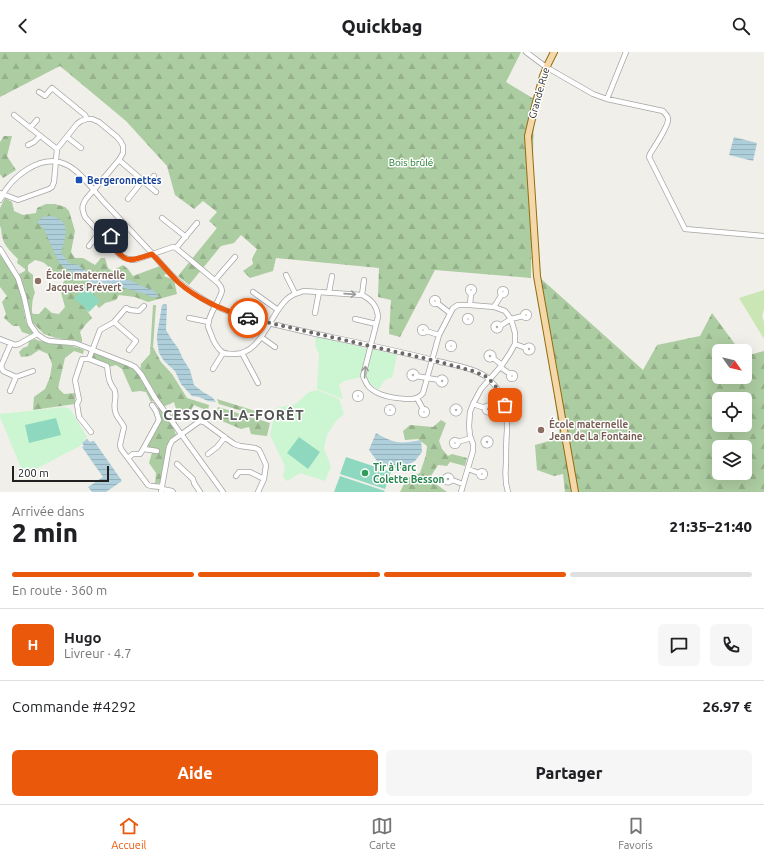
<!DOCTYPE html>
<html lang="fr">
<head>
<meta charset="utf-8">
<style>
	:root { --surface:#fff; --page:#f6f6f6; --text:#202124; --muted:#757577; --line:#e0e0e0; --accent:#ea580c }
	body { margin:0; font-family:Ubuntu,sans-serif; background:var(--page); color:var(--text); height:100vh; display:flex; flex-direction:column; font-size:15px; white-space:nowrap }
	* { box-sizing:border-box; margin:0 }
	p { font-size:13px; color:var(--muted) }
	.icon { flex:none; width:22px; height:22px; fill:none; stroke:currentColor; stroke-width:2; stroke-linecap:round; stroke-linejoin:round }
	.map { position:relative; height:440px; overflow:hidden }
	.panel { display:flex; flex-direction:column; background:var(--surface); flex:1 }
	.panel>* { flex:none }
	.needle { width:26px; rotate:124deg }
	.tools { position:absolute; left:712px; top:292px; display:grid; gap:8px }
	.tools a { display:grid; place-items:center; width:40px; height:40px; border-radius:6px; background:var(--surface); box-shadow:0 4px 16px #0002; font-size:20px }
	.scale { position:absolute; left:12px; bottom:10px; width:97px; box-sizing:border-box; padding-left:4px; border:2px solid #212121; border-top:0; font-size:11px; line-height:14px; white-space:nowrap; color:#212121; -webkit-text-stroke:3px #fff; paint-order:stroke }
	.pin { position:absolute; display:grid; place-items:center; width:34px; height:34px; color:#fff; margin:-17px; border-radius:8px; box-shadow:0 2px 6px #0006 }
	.courier { position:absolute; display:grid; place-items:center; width:40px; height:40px; margin:-20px; border:3px solid #ea580c; border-radius:50%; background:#fff; color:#222; box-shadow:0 1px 5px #0007 }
	.summary em { font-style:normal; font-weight:800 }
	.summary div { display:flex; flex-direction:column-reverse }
	.summary { display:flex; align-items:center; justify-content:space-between; height:68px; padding:0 12px }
	h1 { font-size:26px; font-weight:800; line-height:30px }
	.bar { display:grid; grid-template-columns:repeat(4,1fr); gap:6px 4px; align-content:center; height:48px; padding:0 12px }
	.bar i { height:5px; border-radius:3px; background:var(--line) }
	.bar .selected { background:var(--accent) }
	.bar p { grid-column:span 4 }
	.line { display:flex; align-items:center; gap:10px; padding:0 12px; border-top:1px solid var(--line) }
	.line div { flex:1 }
	.round { display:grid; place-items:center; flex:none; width:42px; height:42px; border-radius:6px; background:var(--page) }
	.cta { display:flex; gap:8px; margin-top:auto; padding:8px 12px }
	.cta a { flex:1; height:46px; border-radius:6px; background:var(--accent); color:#fff; font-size:16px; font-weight:800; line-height:46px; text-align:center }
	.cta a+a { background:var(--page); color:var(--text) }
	header { display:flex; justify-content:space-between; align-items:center; height:52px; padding:0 12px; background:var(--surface); font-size:18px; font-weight:800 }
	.dock { display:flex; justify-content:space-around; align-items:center; height:56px; border-top:1px solid var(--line); background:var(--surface); font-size:11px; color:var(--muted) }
	.dock a { display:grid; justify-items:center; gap:2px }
	.dock .selected { color:var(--accent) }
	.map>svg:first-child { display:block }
	.grass { fill:#cae6b4 }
	.forest { fill:url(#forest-firs); fill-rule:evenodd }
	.park { fill:#cbf6d1 }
	.pitch { fill:#8ed8bf }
	.water { fill:url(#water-rules) }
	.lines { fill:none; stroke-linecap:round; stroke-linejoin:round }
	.minor-casing { stroke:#a5a5a5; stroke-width:6 }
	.major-casing { stroke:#926c0d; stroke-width:8 }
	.minor { stroke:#fff; stroke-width:4.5 }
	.major { stroke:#f5d8aa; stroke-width:6 }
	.oneway { stroke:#9b9b9b }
	.done { stroke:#6a6967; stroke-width:4; stroke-dasharray:0 7.2 }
	.route { stroke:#ea580c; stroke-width:5 }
	.transit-dot { fill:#1a4fb4; stroke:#fff; stroke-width:1.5 }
	.education-dot { fill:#8d6e63; stroke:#fff; stroke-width:1.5 }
	.leisure-dot { fill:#2e9e5b; stroke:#fff; stroke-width:1.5 }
	.labels { text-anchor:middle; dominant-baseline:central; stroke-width:3; stroke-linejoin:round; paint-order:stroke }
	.street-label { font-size:10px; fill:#212121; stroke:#fff }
	.park-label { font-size:10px; fill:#167923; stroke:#fff }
	.transit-label { font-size:10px; font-weight:bold; fill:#164399; stroke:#fff; text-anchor:start }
	.education-label { font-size:10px; font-weight:bold; fill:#785e54; stroke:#fff; text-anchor:start }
	.leisure-label { font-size:10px; font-weight:bold; fill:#27864d; stroke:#fff; text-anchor:start }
	.district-label { font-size:14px; font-weight:bold; letter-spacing:1px; fill:#545454; stroke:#fff }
</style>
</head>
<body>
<header><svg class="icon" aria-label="back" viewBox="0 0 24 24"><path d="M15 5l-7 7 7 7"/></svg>Quickbag<svg class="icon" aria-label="search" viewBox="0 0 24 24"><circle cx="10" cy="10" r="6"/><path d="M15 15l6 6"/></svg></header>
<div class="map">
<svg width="764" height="440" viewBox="0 0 764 440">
	<defs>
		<pattern id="forest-firs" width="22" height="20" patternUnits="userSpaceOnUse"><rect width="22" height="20" fill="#accca1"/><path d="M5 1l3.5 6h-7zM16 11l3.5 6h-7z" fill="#94af8a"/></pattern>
		<pattern id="water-rules" width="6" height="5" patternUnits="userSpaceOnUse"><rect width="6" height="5" fill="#aeceda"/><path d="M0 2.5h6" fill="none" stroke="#95b1bb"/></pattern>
	</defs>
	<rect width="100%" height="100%" fill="#f1efe9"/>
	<path class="grass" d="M764,238V256L762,265L764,270V287L739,246Z"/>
	<path class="forest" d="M0,0H521L506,30L534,47L531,226L435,218L400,285L389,282L391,248L378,245L379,216L276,206L273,219L250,226L243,219L253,212L252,207L257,197L241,183L234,191L221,194L189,233L178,224L217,176L209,169L217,160L203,149L194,157L175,143L167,114L126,69L60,14L0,45Z
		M4,84H12L7,104L16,118L3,126L0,122V90Z
		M5,146L12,150L14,159L23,163L36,161L37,156L46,152H55L65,155L69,159L75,179L71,200L75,206H83L95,213L101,206H105L108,216L112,219L123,213L128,217L133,224L160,214L167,220L164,224L174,228L177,242L148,250L135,245L119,243L116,248L105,251L99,256C93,250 94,243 91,236L86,233C80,248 84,254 92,266L86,272L80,280L82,287V290L56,286L44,282L31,269L19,222L25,219V217L17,211L18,207C11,200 4,194 2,184C1,180 2,178 0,174V156ZM35,208C47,210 49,215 54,224L65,227L60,237L65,255L59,262L52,261L45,255L39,262H34L32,261C32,254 32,247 35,241L33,234V223L28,219V213Z
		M0,203L16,226L21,243L26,270L33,281L31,283L22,280L19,274H13L4,266L6,262L2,250L7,244L0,235Z
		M538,224L643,318L657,293L700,284L712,261L740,299H719V325H745V304L764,299V440H565L563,422L554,424L537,418L535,393L560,386ZM719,347H745V373H719ZM719,395H745V421H719Z
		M153,253H156L153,295L161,310L172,322L187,346L209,353L208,359L194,353L188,362H182L178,365L176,372L171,364L176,357L174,350L163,355L140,319L141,312L150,302Z
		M35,287C43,291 52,290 61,292C69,293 77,295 84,298L83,302L74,299L65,306L58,336L64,342L75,341V352L33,358L34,345L45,337L50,325L52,312L48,302L39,298L30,304L21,305L19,300L23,296L28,294L29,289Z
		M94,301L133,315L144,329L154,348L151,350L146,340L140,339L132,340L122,317L116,313L109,315L91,306Z
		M217,347L268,363V367L219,352Z
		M159,355L173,374L176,383L169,390L161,431L155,432L156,421L149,411L153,397L148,394L159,372L157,357Z
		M218,355L270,371L267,384L251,382L249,375L241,377L222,369L217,359Z
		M441,368L446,371L439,389L442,397L448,404L452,402L467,406L465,414L450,410L447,414L438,413L429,427L447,440H400L407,426L420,421L426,403L427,394L418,387L405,388L403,379L410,373L433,375Z"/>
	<path class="park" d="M316,284L368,297L362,325L344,329L339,333L343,347L317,337L319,302L315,293Z
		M372,297L397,303L392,326C381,327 385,332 378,337L369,331L365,324Z
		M317,338L339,347L344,362L336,369L327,383L324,396L331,415L325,429L300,421L287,429L283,425L285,414L270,383L276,356L296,352L309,340Z
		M64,355L70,357L87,385L80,394L24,423L0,365V362Z"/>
	<path class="pitch" d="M86,235L100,249L89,260L74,246Z
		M56,366L61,383L29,391L25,373Z
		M299,385L320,400L308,417L287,401Z
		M346,405L391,420L385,437L340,422Z
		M340,424L385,439L384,440H334Z"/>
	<path class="water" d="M734,85L757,91L753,109L729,103Z
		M50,164C73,168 65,185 61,201L69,211L78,213L86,219L101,226L115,225L126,227L154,239L159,245H152L142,241L117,234L109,232L97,233L87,229L80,224L71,220L60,212L55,202L44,177L37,170L43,165Z
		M165,252L167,253L166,278L172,288L178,296L183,307L190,318L194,333L203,340L212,345L216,350L208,349L199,345L192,344L181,332L175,319L164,309L159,301L157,288V283L162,253Z
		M376,381C395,392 400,392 421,388L422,400L415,409L400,417L380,413L369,398Z
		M87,387L90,390L92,389H94L122,429L106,440H92L88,435L103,425L82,395L84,394L82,391Z"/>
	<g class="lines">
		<defs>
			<path id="minor" d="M526,0L546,15L593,42L607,47L663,59C665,62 668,63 668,67C669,74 654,95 650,102L649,105L685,177L764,184
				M39,40L45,44L52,36L85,63L87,67
				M607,47L626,0
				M14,63L57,97
				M30,76L37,68
				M67,85L81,96
				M28,93L34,90L40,84
				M119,108L156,140
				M147,132L154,124
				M0,141L18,148L49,137L52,135L54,130L57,97L77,72L81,69L87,67H92L99,70L117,85L121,90L123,94V101L119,108L86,147C81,155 82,157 85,165L121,204C126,207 129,208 135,208L173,195L176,196L218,231L221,235L222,239C219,250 208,263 208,273C208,277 211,281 212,285C214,290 216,294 220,298C223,302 228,302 234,302C262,302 269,263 287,247C292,242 297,241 304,239L362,243C372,248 377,254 378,265L363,324C365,328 366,332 369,335C379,345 400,347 413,347C417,346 420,345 423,341L439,283L453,256L458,253H470L494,255L505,259L511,267L515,281V292L510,301L502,313L481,337L473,352L470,360L469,374L470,384L473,392V399L461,440
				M128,147L143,128
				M0,148C10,125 42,100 67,113C80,119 94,139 104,150C119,166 134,182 149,198C159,209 169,222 180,231C187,237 195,242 203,247C231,265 266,270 298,278C344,288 391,297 437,309C452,313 477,316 489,327C496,334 503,344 505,354C507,361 507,370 507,378C506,389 506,401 506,412C505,422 505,431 508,440
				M162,166L186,185
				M98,179C107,177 113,182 110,192
				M89,194L99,181
				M176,196L197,171
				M0,197L18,226L24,245L30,272L37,282L44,287L49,289L75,291L129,312L135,315L141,322L155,346L223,440
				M286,223L295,241
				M215,228L235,205
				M468 238a3 3 0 1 1 6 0a3 3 0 1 1-6 0Z
				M500 240a3 3 0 1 1 6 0a3 3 0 1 1-6 0Z
				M253,240L278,258
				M329,240L332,224
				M362,243L364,228
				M432 249a3 3 0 1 1 6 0a3 3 0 1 1-6 0Z
				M437,251L450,261
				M470,253L471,241
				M144,254L139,259L130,258L126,256L114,270L100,278L89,307L107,314C108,319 108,328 111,332C112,336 115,336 115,340C117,348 112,353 116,362C118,367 122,370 124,375L120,393L121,397L148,433L151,434L162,435
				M494,255L502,242
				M523 263a3 3 0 1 1 6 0a3 3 0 1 1-6 0Z
				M315,261L319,240
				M465 267a3 3 0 1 1 6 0a3 3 0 1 1-6 0Z
				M189,266L209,270
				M355,267L376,272
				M114,270L136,289L129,298
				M493.5 275a3.5 3.5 0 1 1 7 0a3.5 3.5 0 1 1-7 0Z
				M500,274L511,267L523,264
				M420 278a3 3 0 1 1 6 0a3 3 0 1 1-6 0Z
				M426,279L439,283
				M261,285L275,295
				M0,287L15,293L19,292L37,282
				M448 294a3 3 0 1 1 6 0a3 3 0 1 1-6 0Z
				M11,291L1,314L3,319L16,325
				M515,292L526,296
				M525.5 297a3.5 3.5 0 1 1 7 0a3.5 3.5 0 1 1-7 0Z
				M486.5 304a3.5 3.5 0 1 1 7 0a3.5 3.5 0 1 1-7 0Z
				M242,301L258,331
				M493,306L502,313
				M89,307H82L75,328L79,348L77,352L79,365L91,380
				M500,315L510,322
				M213,317L223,301
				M409.5 323a3.5 3.5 0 1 1 7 0a3.5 3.5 0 1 1-7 0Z
				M509 324a3 3 0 1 1 6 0a3 3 0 1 1-6 0Z
				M416,324L439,328
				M438.5 329a3.5 3.5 0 1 1 7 0a3.5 3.5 0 1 1-7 0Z
				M10,339L16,325L33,319
				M355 344a3 3 0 1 1 6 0a3 3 0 1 1-6 0Z
				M417,346L423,357
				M473,352L485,356
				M484.5 357a3.5 3.5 0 1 1 7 0a3.5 3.5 0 1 1-7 0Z
				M452.5 358a3.5 3.5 0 1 1 7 0a3.5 3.5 0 1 1-7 0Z
				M387 358a3 3 0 1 1 6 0a3 3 0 1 1-6 0Z
				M421 360a3 3 0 1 1 6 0a3 3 0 1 1-6 0Z
				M483.5 390a3.5 3.5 0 1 1 7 0a3.5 3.5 0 1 1-7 0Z
				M452 391a3 3 0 1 1 6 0a3 3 0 1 1-6 0Z
				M458,390L471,386
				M144,397L157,399
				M208,402L217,395L225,385
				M128,406L133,402H140L142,399L159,368L156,359L152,353
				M177,412L193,427L194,431L200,440
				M468,417L479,421
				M479 422a3 3 0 1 1 6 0a3 3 0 1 1-6 0Z
				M444.5 427a3.5 3.5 0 1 1 7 0a3.5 3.5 0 1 1-7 0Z
				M236,424L239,420H250L264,427
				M452,428L463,432
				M162,437L172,439L173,440
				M161,440L169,395L172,389L200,369L204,370L234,392L240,394L255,396L259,398L261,402L266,413L264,427L258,440"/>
			<path id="major" d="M554,0L548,12L543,24L535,54L528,84L537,224L575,440"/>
		</defs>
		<use href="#minor" class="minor-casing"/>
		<use href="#major" class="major-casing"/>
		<use href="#minor" class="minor"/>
		<use href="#major" class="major"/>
	</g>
	<defs><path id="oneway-shaft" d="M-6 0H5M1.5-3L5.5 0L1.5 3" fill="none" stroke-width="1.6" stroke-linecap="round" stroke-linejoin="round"/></defs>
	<g class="oneway">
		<use href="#oneway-shaft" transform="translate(350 242) rotate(4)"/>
		<use href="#oneway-shaft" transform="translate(365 320) rotate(-86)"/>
	</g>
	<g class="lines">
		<path class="done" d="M248,266L432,308L473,319L485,324L489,327L498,337L505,353"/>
		<path class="route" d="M111,184V188L110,192C128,212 127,210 152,202C161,211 169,221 178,230C198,248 223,258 248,266"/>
	</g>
	<rect class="transit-dot" x="75" y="124" width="8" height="8" rx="2"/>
	<g class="education-dot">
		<circle cx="38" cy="229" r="4"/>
		<circle cx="541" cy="378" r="4"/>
	</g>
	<circle class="leisure-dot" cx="365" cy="421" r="4"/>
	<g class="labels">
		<g class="street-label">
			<text transform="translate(539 41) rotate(-74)">Grande Rue</text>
		</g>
		<g class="park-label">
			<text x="411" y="110">Bois brûlé</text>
		</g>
		<g class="transit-label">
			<text x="87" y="128">Bergeronnettes</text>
		</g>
		<g class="education-label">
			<text x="46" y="223">École maternelle<tspan x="46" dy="12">Jacques Prévert</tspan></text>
			<text x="549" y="372">École maternelle<tspan x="549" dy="12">Jean de La Fontaine</tspan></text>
		</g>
		<g class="leisure-label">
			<text x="373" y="415">Tir à l'arc<tspan x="373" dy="12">Colette Besson</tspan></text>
		</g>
		<g class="district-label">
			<text x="234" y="363">CESSON-LA-FORÊT</text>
		</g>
	</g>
</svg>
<div class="tools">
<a><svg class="needle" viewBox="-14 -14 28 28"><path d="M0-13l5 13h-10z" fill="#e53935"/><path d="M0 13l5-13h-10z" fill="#757577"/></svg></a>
<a><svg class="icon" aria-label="locate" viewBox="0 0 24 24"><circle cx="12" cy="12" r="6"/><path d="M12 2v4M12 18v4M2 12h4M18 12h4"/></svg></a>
<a><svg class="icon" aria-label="layers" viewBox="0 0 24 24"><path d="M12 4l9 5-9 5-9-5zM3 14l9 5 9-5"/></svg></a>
</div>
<div class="scale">200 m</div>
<div class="pin" style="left:505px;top:353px;background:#ea580c"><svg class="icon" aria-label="bag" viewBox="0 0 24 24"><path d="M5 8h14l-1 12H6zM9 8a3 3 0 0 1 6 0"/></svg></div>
<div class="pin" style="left:111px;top:184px;background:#1f2937"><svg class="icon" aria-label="home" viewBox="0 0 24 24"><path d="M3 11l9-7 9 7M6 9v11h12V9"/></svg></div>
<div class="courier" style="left:248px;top:266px"><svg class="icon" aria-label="car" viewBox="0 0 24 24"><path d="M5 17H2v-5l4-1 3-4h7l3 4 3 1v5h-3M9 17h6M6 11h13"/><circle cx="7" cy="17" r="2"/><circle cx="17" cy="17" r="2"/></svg></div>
</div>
<section class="panel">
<div class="summary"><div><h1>2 min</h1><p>Arrivée dans</p></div><em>21:35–21:40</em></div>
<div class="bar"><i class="selected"></i><i class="selected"></i><i class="selected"></i><i></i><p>En route · 360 m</p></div>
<div class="line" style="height:72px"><b class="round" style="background:var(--accent);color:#fff">H</b><div><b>Hugo</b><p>Livreur · 4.7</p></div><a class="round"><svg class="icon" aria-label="chat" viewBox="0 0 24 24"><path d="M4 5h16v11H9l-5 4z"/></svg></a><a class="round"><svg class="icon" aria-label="phone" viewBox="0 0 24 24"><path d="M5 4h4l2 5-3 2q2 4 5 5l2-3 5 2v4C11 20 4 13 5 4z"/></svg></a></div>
<div class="line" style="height:52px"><div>Commande #4292</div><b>26.97 €</b></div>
<div class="cta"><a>Aide</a><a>Partager</a></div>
</section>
<nav class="dock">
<a class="selected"><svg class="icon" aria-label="home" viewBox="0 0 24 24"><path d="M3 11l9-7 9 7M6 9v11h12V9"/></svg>Accueil</a>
<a><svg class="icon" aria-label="map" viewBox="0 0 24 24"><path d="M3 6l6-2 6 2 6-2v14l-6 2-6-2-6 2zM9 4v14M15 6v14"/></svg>Carte</a>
<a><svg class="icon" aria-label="saved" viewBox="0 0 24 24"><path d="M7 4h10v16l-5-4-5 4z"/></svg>Favoris</a>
</nav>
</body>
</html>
